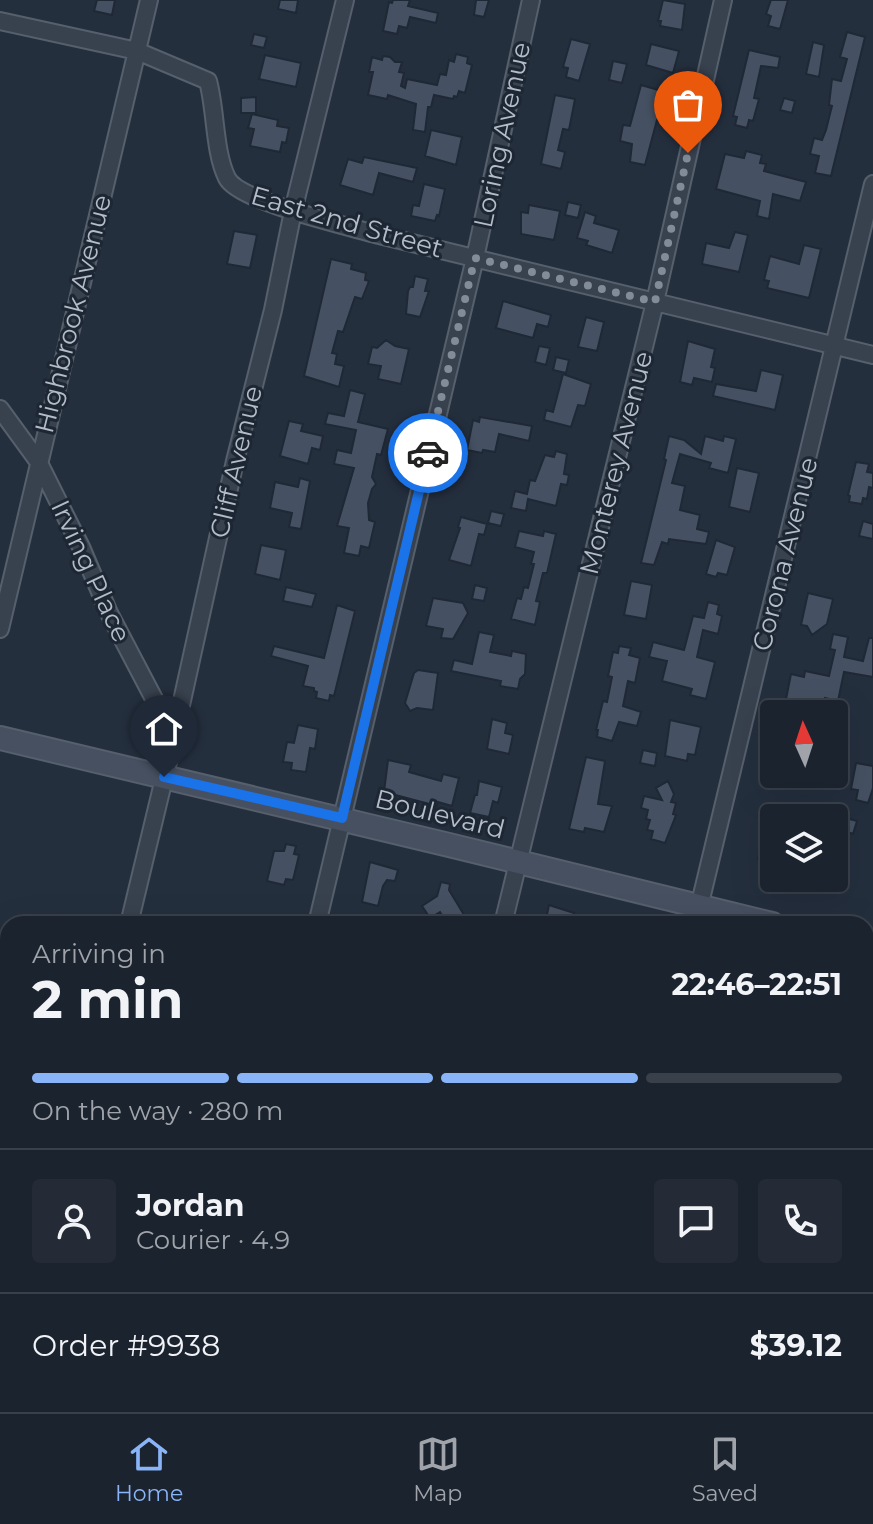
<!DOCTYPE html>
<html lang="en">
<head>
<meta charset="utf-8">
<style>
	:root { --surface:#1b232e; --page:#242b36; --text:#f1f3f6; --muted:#a0a4aa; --line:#39404a; --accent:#8ab4f8 }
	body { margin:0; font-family:Montserrat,sans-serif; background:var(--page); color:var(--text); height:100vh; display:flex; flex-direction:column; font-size:30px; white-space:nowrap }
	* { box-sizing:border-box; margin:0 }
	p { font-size:26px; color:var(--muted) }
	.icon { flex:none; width:44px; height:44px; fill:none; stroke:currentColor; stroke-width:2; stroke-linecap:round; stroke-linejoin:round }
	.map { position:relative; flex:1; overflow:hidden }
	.details { position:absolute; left:0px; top:916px; width:874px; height:496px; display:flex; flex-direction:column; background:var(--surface); border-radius:24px 24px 0 0; box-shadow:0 8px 32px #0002,0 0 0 2px var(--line) }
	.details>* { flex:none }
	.needle { width:52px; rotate:357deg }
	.tools { position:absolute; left:760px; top:700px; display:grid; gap:16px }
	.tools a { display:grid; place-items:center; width:88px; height:88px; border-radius:8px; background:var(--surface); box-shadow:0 8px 32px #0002,0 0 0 2px var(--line); font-size:40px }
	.pin { position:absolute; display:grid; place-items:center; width:68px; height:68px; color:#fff; margin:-82px -34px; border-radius:50% 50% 50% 0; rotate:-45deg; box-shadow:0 0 8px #0007 }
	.pin .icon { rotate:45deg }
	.courier { position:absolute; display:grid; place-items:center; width:80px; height:80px; margin:-40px; border:6px solid #1a73e8; border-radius:50%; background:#fff; color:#222; box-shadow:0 2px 10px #0007 }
	.summary em { font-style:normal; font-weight:700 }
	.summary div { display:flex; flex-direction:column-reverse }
	.summary { display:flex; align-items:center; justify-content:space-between; height:136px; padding:0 32px }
	h1 { font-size:52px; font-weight:700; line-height:60px }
	.bar { display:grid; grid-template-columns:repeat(4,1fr); gap:12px 8px; align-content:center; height:96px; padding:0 32px }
	.bar i { height:10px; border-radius:6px; background:var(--line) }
	.bar .selected { background:var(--accent) }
	.bar p { grid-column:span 4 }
	.line { display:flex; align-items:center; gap:20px; padding:0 32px; border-top:2px solid var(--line) }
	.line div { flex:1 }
	.round { display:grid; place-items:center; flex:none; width:84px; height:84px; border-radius:8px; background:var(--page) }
	.dock { display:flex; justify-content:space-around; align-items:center; height:112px; border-top:2px solid var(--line); background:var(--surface); font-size:22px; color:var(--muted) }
	.dock a { display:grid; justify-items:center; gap:4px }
	.dock .selected { color:var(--accent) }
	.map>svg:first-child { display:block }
	.building { fill:#455162; stroke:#1f2835; stroke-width:2 }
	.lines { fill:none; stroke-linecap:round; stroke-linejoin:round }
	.street-casing { stroke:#565f6c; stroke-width:20 }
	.secondary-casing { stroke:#565f6c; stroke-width:26 }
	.street { stroke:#38414e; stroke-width:16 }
	.secondary { stroke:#465061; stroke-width:22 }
	.done { stroke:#828b98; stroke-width:8; stroke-dasharray:0 14.4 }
	.route { stroke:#1a73e8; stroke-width:10 }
	.labels { text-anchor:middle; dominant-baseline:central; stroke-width:6; stroke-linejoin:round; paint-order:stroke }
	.street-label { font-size:26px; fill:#b4bcc9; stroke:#1d2633 }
</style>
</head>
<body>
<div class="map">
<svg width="873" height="1412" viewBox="0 0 873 1412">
	<rect width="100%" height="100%" fill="#242f3e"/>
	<path class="building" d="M97,0H115L112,15L94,11Z
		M280,0H298L296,13L278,9Z
		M393,0H410L408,6L438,13L436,23L410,17L407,28L399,26L397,34L383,31L389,2L392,3Z
		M476,0H489L484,17L474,15Z
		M663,0L685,4L682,30L660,26L661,21H658Z
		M771,0H788L780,29L768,26L771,16L766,14Z
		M847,32L865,37L831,176L815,173L819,156L810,154L814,138L822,140L826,130L832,106L829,105L832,79L841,81L847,59L840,57Z
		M254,34L267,37L264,48L251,45Z
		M571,39L590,44L579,81L566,77L568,68L563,67Z
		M813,42L824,45L819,77L806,74Z
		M651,44L679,51L673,73L646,65Z
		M749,50L780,57L778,68L761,66L754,98L759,99L753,121L749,120L747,128L735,125L737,117L733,116Z
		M456,54L468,57L467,63L472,65L465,93L459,91L457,97L454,96L453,99L434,95L431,107H428L425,132L413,130L416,104L388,95L387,99L368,95L373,72H369L372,57L382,60L383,56L390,57L395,62H402L399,72L404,73L401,86L405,88L407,79L437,85L440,74L446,75L449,60L454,62Z
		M265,55L301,63L296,87L259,79Z
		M613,61L627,64L622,83L609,80Z
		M641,85L662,91L658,109L665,111L663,121L657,120L645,165L630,162L632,144L620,141L623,125L630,126Z
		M555,95L575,99L569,130L563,129L558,150L565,152L561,169L541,164Z
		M256,97V113H241V98Z
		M784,98L795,101L792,113L780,110Z
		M252,114L278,120L277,126L289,128L286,143L282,142L280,152L250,146L254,129L248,128Z
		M431,130L462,137L456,165L425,156Z
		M746,151L762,155L760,163L766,164L764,171L806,182L800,201L773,194L769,219L757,216L760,201L716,189L725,154L744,158Z
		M364,157L417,168L413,182L379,173L373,195L340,185L348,159L362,163Z
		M424,184L445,189L439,216L437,215L435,221L411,216L413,205L419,206Z
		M568,202L581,205L578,218L565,215Z
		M529,205L560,211L554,240L521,234V212L528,213Z
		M585,212L596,216L594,223L619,230L612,253L586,245L588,241L577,238Z
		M234,231L257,235L250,268L227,264Z
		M735,232L748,235L739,272L702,264L706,243L729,248Z
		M804,245L821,249L809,298L767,288L769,281L764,280L770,256L799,264Z
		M331,259L352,264L351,269L366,273L365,280L369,281L362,299L355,297L343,332L338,331L332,353L337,354L335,364L344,366L339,387L304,376Z
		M415,276L428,279L425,291H429L420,317L406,314L408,291L410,287H413Z
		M503,301L551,315L548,327L537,324L533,338L496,328Z
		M586,317L604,322L597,351L578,347Z
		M386,340L395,346L409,349L401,384L378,379L381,366L368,364L372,347L377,348Z
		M688,341L715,349L711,367L715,368L712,382L694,378L692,385L680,382Z
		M539,346L550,348L546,365L535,362Z
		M556,357L569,360L566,373L553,370Z
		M761,370L783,375L775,410L713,396L716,384L756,391Z
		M563,374L591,384L585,406L578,405L571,427L544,420L546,410L553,412Z
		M350,390L365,394L358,422L388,429L381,455L377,454L372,477L376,484L372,489L368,503L369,520L375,522L369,548L361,546L359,556L344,553L349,528L337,526L354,468L334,464L337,450L351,453L356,430L325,424L328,413L344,416Z
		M480,417L532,426L529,441L499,434L495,452L483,450L482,453L467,450L473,420L479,422Z
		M289,421L303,424L301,431L323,436L320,450L312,448L308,464L280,456Z
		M669,436L684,440L701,454L705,436L723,441L724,436L736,439L728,473L709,468L711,463L680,454L672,483L685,486L680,510L700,515L697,529L709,532L706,544L669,539L668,544L662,542L654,565L641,563L666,460L664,459Z
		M556,451L567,454L564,474L569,475L567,485L561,484L556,506L528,499L526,511L511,508L515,491L527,494L530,480L535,481L545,455L554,457Z
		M856,462L869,464L867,472L873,473V488L869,487L867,499L863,498L862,504L849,502L850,496L848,495Z
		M737,468L759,473L750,512L729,507Z
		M300,478L310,481L301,529L289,527L292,513L270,508L275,482L298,487Z
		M491,511L504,514L501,526L488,523Z
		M461,517L487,524L484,535L479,534L471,566L449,560L460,528L458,527Z
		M863,521L873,524V539L859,536Z
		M519,531L543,536L544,531L556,534L547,573H543L536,601L540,602L535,625L511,619L517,598L521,599L524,587L528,588L534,564H531L534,552L515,547Z
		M716,540L735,547L727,575L718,573L716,577L706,574Z
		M261,545L286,550L280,580L255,574Z
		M631,581L652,585L646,619L624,615Z
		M475,585L487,588L484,601L472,599Z
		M286,587L316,594L312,607L283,601Z
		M808,593L833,599L827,624L812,635L807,626L801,625Z
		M433,598L463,603L468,613L453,639L441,638L443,629L426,626Z
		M708,602L719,605L717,614L722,616L718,634L703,630L697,657L715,662L706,699L690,695L692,689L662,681L667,661L649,657L653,642L684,650L693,616L704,618Z
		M337,605L355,611L334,696L330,695L329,701L316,698L317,692L314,691V688L303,686L308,666L271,656L274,646L324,658Z
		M479,632L494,635L490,652L511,656L512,651L526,654L525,674L520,679L518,689L500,686L501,681L451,671L454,660L472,664Z
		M833,634L848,637L844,657L863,661L869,638H873V677L844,672L838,701L825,698L824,704L812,702V704L786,699L791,674L804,677L805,671L829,676L835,650L830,649Z
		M619,646L631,648L629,655L640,658L635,683L628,681L623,706L641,712L637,726L619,722L612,741L597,737L598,730H596L603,701L607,702L612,677L608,676L613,652L618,653Z
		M418,670L438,673L433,710L417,708L410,711L405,703L414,673Z
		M492,719L507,723L505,733L513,735L509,754L487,749Z
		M670,720L701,727L695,755L688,754L687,761L665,756Z
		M298,725L318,729L315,749L310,748L306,772L291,770L292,763L283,762L287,742L294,743Z
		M834,733L849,738L845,752L834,749Z
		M643,750L657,753L655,766L640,763Z
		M586,757L605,761L598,804L612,806L604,832L585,828L584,832L569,829Z
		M388,760L411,765L409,772L441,781L443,774L459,778L452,806L438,802L437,806L384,792Z
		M856,763L873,766V788L868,803L856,800L858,790L851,789Z
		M764,774H804L801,787L763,778Z
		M479,781L502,787L498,803L493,801L489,817L470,813L475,795H477Z
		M668,781L674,794L671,802L676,803L673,814L676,815L665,843L651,839L653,831L647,830L650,820L646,819L648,810L641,808L644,796L662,800L656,788Z
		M770,810H774V863L758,859Z
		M834,815L857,821L853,834L834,827Z
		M286,844L296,846L294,854L299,855L293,880L286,879L284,885L267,881L274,851H284Z
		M370,862L398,870L395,881L387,880L383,886L378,906L362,902Z
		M441,882L450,884L449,890L469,923L453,920L447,923L440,912L430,918L422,906L437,896Z
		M549,905L574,913L572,924H545Z"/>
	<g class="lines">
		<defs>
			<path id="street" d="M0,21L137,51L208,81C216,110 214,152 227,178C238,201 347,226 375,234L873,355
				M0,409L38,461L81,547L109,613L174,737
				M0,629L149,0
				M129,924L174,737L235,461L273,310L293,211L345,0
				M317,924L475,258L531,0
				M503,924L655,302L723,0
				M695,924L873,184
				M866,993L873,963
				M866,1209L873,1242
				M522,1404L524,1412
				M722,1404L724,1412
				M144,1412L166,1411L191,1404"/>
			<path id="secondary" d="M0,738C258,799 515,860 772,924
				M866,947L873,949
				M866,1077L873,1078
				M0,1235L8,1234"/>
		</defs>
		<use href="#street" class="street-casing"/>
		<use href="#secondary" class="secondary-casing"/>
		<use href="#street" class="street"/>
		<use href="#secondary" class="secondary"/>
	</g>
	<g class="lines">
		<path class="done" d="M428,453L475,258L655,302L688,153"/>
		<path class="route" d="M164,777L342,818L428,453"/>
	</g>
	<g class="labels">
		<g class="street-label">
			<text transform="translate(502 135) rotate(-78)">Loring Avenue</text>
			<text transform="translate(347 222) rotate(16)">East 2nd Street</text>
			<text transform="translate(73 314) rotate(-76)">Highbrook Avenue</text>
			<text transform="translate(236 462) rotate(-77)">Cliff Avenue</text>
			<text transform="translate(616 463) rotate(-76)">Monterey Avenue</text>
			<text transform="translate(785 554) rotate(-76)">Corona Avenue</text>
			<text transform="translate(91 571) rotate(65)">Irving Place</text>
			<text transform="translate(440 814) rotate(14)">Boulevard</text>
		</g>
	</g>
</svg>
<div class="tools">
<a><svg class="needle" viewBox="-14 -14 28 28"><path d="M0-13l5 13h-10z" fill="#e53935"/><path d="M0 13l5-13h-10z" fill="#a0a4aa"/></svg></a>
<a><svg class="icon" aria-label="layers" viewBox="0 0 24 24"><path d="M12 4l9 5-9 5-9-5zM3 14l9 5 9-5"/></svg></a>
</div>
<div class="pin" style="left:688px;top:153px;background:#ea580c"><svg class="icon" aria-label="bag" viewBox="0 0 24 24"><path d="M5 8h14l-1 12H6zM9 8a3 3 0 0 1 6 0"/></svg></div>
<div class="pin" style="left:164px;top:777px;background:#1f2937"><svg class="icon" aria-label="home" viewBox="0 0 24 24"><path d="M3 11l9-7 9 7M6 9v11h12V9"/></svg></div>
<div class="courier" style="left:428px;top:453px"><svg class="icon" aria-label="car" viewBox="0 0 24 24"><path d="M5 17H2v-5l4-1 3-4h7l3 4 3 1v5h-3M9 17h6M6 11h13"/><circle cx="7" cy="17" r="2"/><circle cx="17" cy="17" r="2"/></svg></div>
<section class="details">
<div class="summary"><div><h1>2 min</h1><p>Arriving in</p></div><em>22:46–22:51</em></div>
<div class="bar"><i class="selected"></i><i class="selected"></i><i class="selected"></i><i></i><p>On the way · 280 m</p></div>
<div class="line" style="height:144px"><a class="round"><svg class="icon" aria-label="person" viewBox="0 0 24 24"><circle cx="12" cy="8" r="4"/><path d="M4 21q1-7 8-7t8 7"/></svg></a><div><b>Jordan</b><p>Courier · 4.9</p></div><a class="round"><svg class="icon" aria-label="chat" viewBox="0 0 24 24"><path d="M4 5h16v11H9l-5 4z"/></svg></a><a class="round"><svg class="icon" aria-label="phone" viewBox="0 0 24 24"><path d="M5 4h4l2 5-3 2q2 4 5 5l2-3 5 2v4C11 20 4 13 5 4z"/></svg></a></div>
<div class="line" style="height:104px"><div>Order #9938</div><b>$39.12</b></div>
</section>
</div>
<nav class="dock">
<a class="selected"><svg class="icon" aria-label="home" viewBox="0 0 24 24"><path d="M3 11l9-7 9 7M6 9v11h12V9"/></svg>Home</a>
<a><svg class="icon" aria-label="map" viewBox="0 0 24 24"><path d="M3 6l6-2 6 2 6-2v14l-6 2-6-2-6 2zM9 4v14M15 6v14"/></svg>Map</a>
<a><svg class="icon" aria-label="saved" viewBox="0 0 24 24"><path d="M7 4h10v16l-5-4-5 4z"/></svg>Saved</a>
</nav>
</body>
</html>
